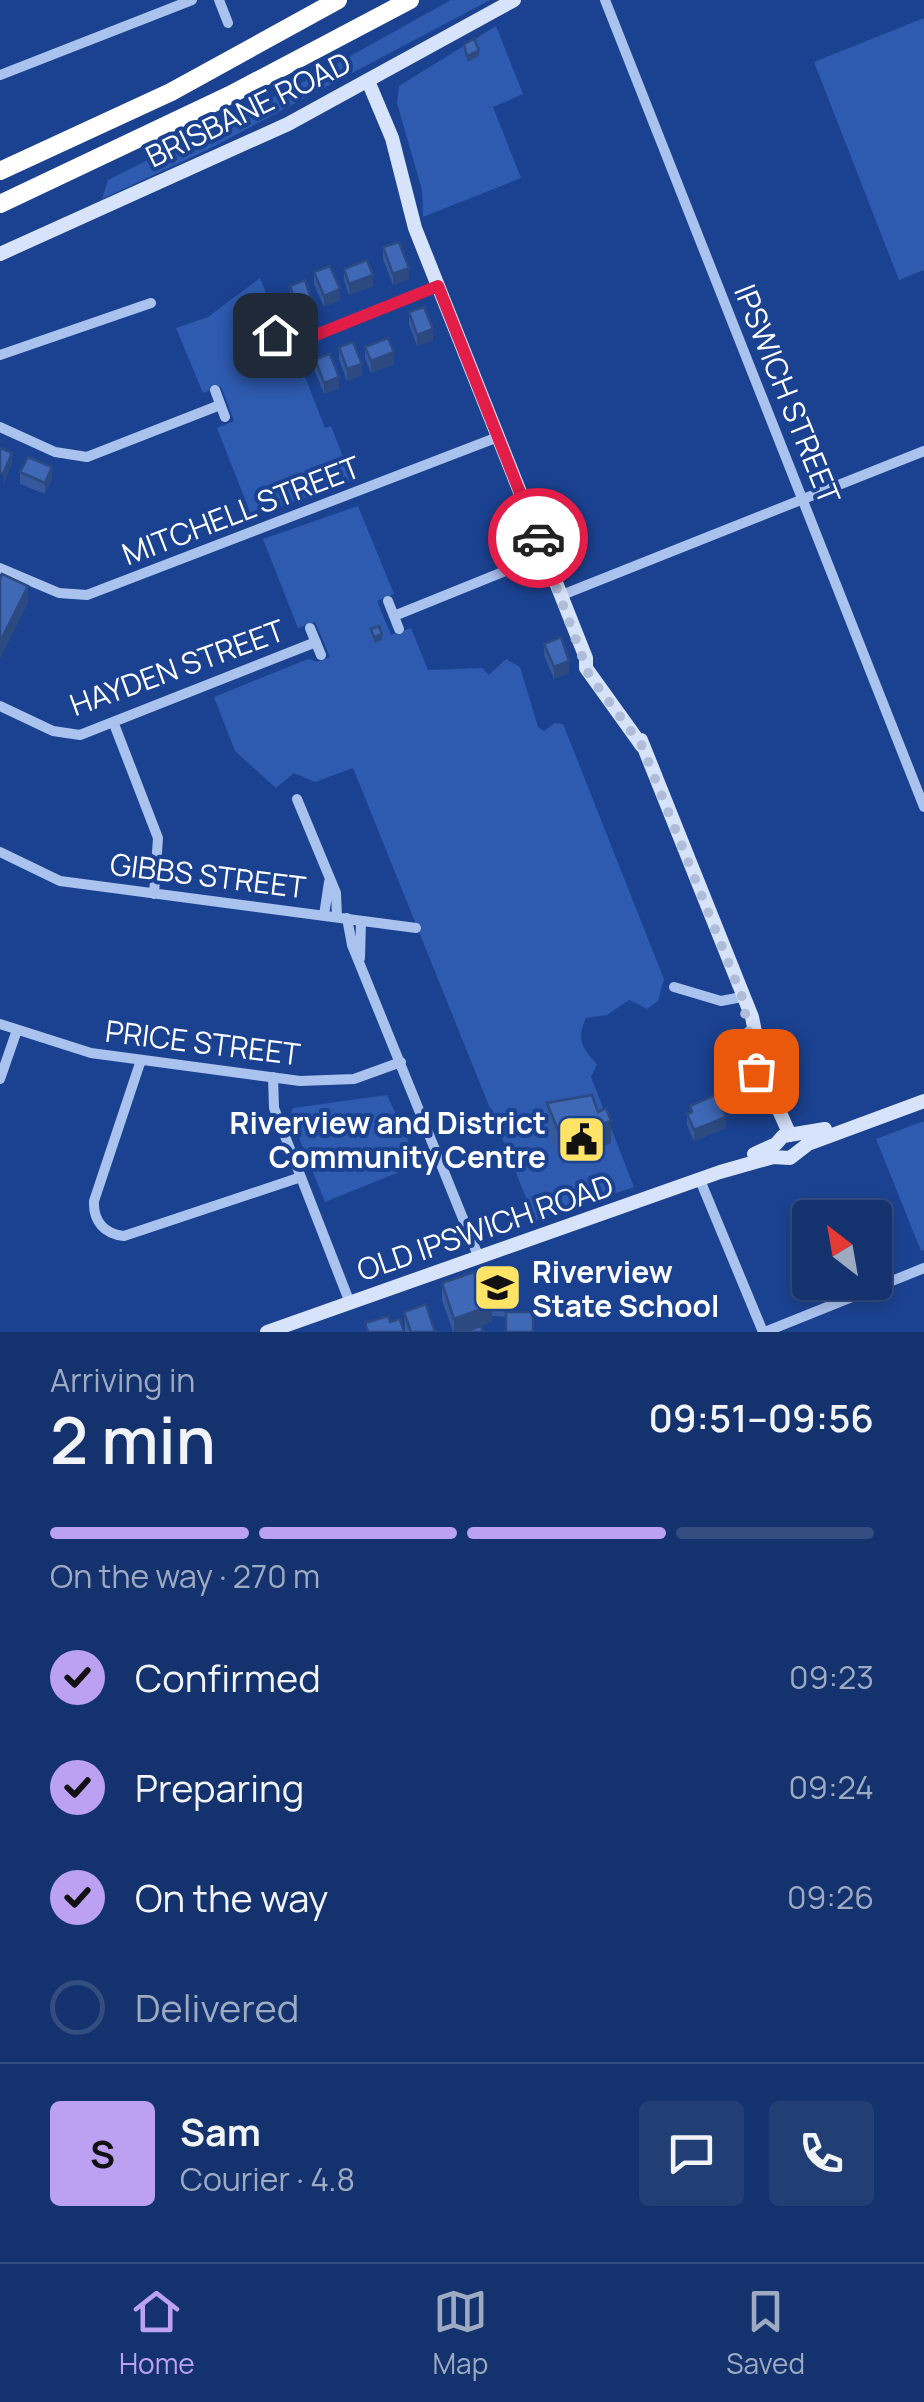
<!DOCTYPE html>
<html lang="en">
<head>
<meta charset="utf-8">
<style>
	:root { --surface:#14326d; --page:#213e75; --text:#f1f3f6; --muted:#9daac2; --line:#334d80; --accent:#bca0f2 }
	body { margin:0; font-family:Manrope,sans-serif; background:var(--page); color:var(--text); height:100vh; display:flex; flex-direction:column; font-size:38px; white-space:nowrap }
	* { box-sizing:border-box; margin:0 }
	p { font-size:32px; color:var(--muted) }
	.icon { flex:none; width:55px; height:55px; fill:none; stroke:currentColor; stroke-width:2; stroke-linecap:round; stroke-linejoin:round }
	.map { position:relative; height:1332px; overflow:hidden }
	.panel { display:flex; flex-direction:column; background:var(--surface); flex:1 }
	.panel>* { flex:none }
	.needle { width:65px; rotate:329deg }
	.tools { position:absolute; left:792px; top:1200px; display:grid; gap:20px }
	.tools a { display:grid; place-items:center; width:100px; height:100px; border-radius:10px; background:var(--surface); box-shadow:0 5px 15px #0003,0 0 0 2px var(--line); font-size:50px }
	.pin { position:absolute; display:grid; place-items:center; width:85px; height:85px; color:#fff; margin:-42px; border-radius:20px; box-shadow:0 5px 15px #0006 }
	.courier { position:absolute; display:grid; place-items:center; width:100px; height:100px; margin:-50px; border:8px solid #e11d48; border-radius:50%; background:#fff; color:#222; box-shadow:0 2px 12px #0007 }
	.summary em { font-style:normal; font-weight:600 }
	.summary div { display:flex; flex-direction:column-reverse }
	.summary { display:flex; align-items:center; justify-content:space-between; height:170px; padding:0 50px }
	h1 { font-size:65px; font-weight:600; line-height:75px }
	.bar { display:grid; grid-template-columns:repeat(4,1fr); gap:15px 10px; align-content:center; height:120px; padding:0 50px }
	.bar i { height:12px; border-radius:8px; background:var(--line) }
	.bar .current { background:var(--accent) }
	.bar p { grid-column:span 4 }
	.line { display:flex; align-items:center; gap:25px; padding:0 50px; border-top:2px solid var(--line) }
	.line div { flex:1 }
	.round { display:grid; place-items:center; flex:none; width:105px; height:105px; border-radius:10px; background:var(--page) }
	ol { padding:0 50px; list-style:none }
	li { display:flex; align-items:center; gap:30px; height:110px }
	li p { margin-inline-start:auto }
	li .icon { padding:10px; border-radius:50%; background:var(--accent); color:#111; stroke-width:4 }
	li:last-child { color:var(--muted) }
	li i { width:55px; height:55px; border:5px solid var(--line); border-radius:50% }
	.menu { display:flex; justify-content:space-around; align-items:center; height:140px; border-top:2px solid var(--line); background:var(--surface); font-size:28px; color:var(--muted) }
	.menu a { display:grid; justify-items:center; gap:5px }
	.menu .current { color:var(--accent) }
	.map>svg:first-child { display:block }
	.green { fill:#2e5aaf }
	.lines { fill:none; stroke-linecap:round; stroke-linejoin:round }
	.street { stroke:#aac2ee; stroke-width:10 }
	.secondary { stroke:#d7e3fa; stroke-width:14 }
	.highway { stroke:#fff; stroke-width:18 }
	.wall { fill:#36599d }
	.shaded-wall { fill:#2c4980 }
	.building { fill:#3f68b7; stroke:#2c4980; stroke-width:2.5 }
	.done { stroke:#afbdd8; stroke-width:10; stroke-dasharray:0 18 }
	.route { stroke:#e11d48; stroke-width:12 }
	.labels { text-anchor:middle; dominant-baseline:central; stroke-width:8; stroke-linejoin:round; paint-order:stroke }
	.street-label { font-size:30px; fill:#fff; stroke:#1b4291 }
	.poi-label { font-size:30px; font-weight:bold; fill:#fff; stroke:#1b4291; text-anchor:end }
</style>
</head>
<body>
<div class="map">
<svg width="924" height="1332" viewBox="0 0 924 1332">
	<rect width="100%" height="100%" fill="#1b4291"/>
	<path class="green" d="M451,0H490L207,150L102,199L108,180L309,79Z
		M924,18V270L899,280L814,62Z
		M496,26L523,94L493,107L521,178L423,217L422,190L397,103L399,86Z
		M260,278L279,326L263,333L276,369L299,361L325,428L331,426L352,480L252,517L217,428L234,421L221,386L203,393L176,328L208,317Z
		M358,506L394,594L377,601L391,635L411,628L428,670L482,668L489,675L506,659L520,667L538,727L544,731L555,723L563,724L664,979L658,1001L647,1009L629,1000L607,1015L586,1018C576,1039 582,1048 597,1064L591,1077L634,1187L535,1220L353,768L315,782L294,773L276,788L235,751L214,697L308,659L317,662L330,657L315,622L298,628L263,539Z
		M387,1095L419,1164L325,1202L290,1116L293,1108Z
		M924,1121V1250L921,1251L876,1139Z"/>
	<g class="lines">
		<path class="street" d="M219,0L228,23
			M605,0L924,807
			M0,75L192,0
			M275,335L286,362
			M281,349L438,286
			M0,355L151,303
			M215,390L225,417
			M0,427L55,452L87,457L220,405
			M0,568L59,593L87,595L498,437
			M562,595L924,451
			M388,601L399,629
			M394,616L545,555
			M310,628L321,655
			M0,706L53,731L80,735L316,642
			M114,724L158,838L154,894
			M297,799L336,893L337,917
			M0,852L60,881L416,928
			M324,915L329,882
			M347,918L352,945L479,1258
			M360,958L361,921
			M674,987L721,1001L742,997
			M0,1024L91,1053L300,1081L354,1079L401,1062
			M141,1060L94,1201C93,1221 104,1234 124,1236L301,1177
			M273,1077L274,1108L350,1303
			M0,1079L17,1030
			M700,1180L763,1332
			M765,1332L924,1268"/>
		<path class="secondary" d="M368,81L392,138L415,228L586,658V668L642,746
			M0,254L288,124L514,0
			M641,740L752,1017L764,1077L790,1135
			M754,1154L776,1144L783,1136L825,1129
			M267,1332L720,1172L773,1157L790,1158L808,1144L924,1101"/>
		<path class="highway" d="M0,171L171,92L338,0
			M0,204L230,95L410,0"/>
	</g>
	<path class="wall" d="M383,247L409,279L393,285L383,259Z
		M344,269L373,286L349,295L344,280Z
		M314,272L340,300L324,307L314,284Z
		M290,286L313,315L298,320L290,297Z
		M409,312L433,340L417,346L409,324Z
		M339,347L362,375L347,381L339,359Z
		M365,347L394,364L371,373L365,358Z
		M315,359L339,388L324,394L315,371Z
		M20,472L52,479L45,494L20,484Z
		M544,644L569,673L554,679L544,655Z
		M547,1103L611,1143L597,1149L591,1163L576,1157L562,1163L547,1126Z
		M690,1106L726,1128L694,1141L687,1125V1114L690,1113Z
		M493,1268L513,1269V1312L506,1317L492,1316Z
		M442,1283L492,1322L481,1326L483,1332H453L442,1300Z
		M404,1312L435,1332H405Z"/>
	<path class="shaded-wall" d="M479,50V56L467,62V56Z
		M409,268V279L393,285V274Z
		M373,275V286L349,295V284Z
		M340,289V300L324,307V296Z
		M313,304V315L298,320V309Z
		M433,329V340L417,346V335Z
		M394,352V364L371,373V361Z
		M362,364V375L347,381V369Z
		M339,377V388L324,394V383Z
		M12,453V464L3,486V474Z
		M52,467V479L45,494V483Z
		M28,586V603L0,659V642Z
		M382,634V640L374,643V637Z
		M569,661V673L554,679V667Z
		M726,1117V1128L694,1141V1130Z
		M611,1121V1143L597,1149L591,1163V1141L597,1126Z
		M576,1135V1157L562,1163V1140Z
		M492,1305V1322L464,1332H454V1319Z"/>
	<path class="building" d="M474,39L479,50L467,56L464,44Z
		M399,242L409,268L393,274L383,247Z
		M367,260L373,275L349,284L344,269Z
		M330,266L340,289L324,296L314,272Z
		M305,280L313,304L298,309L290,286Z
		M424,307L433,329L417,335L409,312Z
		M388,338L394,352L371,361L365,347Z
		M353,342L362,364L347,369L339,347Z
		M330,354L339,377L324,383L315,359Z
		M0,448L12,453L3,474L0,473Z
		M28,457L52,467L45,483L20,472Z
		M2,574L28,586L0,642V579Z
		M379,626L382,634L374,637L371,629Z
		M561,637L569,661L554,667L544,644Z
		M717,1094L726,1117L694,1130L687,1114L692,1112L690,1106Z
		M592,1095L598,1112L606,1108L611,1121L597,1126L591,1141L576,1135L562,1140L547,1103Z
		M493,1268L513,1269V1300H492Z
		M480,1270L492,1305L454,1319L442,1283Z
		M426,1304L435,1332H411L404,1312Z
		M506,1312H533V1332H506Z
		M388,1316L390,1322L400,1319L404,1332H368L365,1323Z
		M481,1326L483,1332H463Z"/>
	<g class="lines">
		<path class="done" d="M538,538L589,675L642,746L742,997L756,1071"/>
		<path class="route" d="M275,335L281,349L438,286L538,538"/>
	</g>
	<defs>
		<symbol id="civic-square" viewBox="-11 -11 22 22"><rect x="-9" y="-9" width="18" height="18" rx="4" fill="#ffe367" stroke="#1b4291"/><path d="M-.6-6.5H3V-4.5H.6V-3L4-1V1h2V6H-6V1h2V-1L-.6-3ZM-1.2 2.5V6h2.4V2.5Z" fill="#111"/></symbol>
		<symbol id="school-square" viewBox="-11 -11 22 22"><rect x="-9" y="-9" width="18" height="18" rx="4" fill="#ffe367" stroke="#1b4291"/><path d="M0-5L7-2L0 1L-7-2ZM-4 1L0 2.5L4 1V4Q0 6-4 4Z" fill="#111"/></symbol>
	</defs>
	<g fill-rule="evenodd">
		<use href="#civic-square" x="554" y="1112" width="55" height="55"/>
		<use href="#school-square" x="470" y="1260" width="55" height="55"/>
	</g>
	<g class="labels">
		<g class="street-label">
			<text transform="translate(248 109) rotate(-26)">BRISBANE ROAD</text>
			<text transform="translate(788 394) rotate(68)">IPSWICH STREET</text>
			<text transform="translate(241 510) rotate(-21)">MITCHELL STREET</text>
			<text transform="translate(177 667) rotate(-20)">HAYDEN STREET</text>
			<text transform="translate(208 875) rotate(7)">GIBBS STREET</text>
			<text transform="translate(203 1042) rotate(7)">PRICE STREET</text>
			<text transform="translate(485 1227) rotate(-19)">OLD IPSWICH ROAD</text>
		</g>
		<g class="poi-label">
			<text x="546" y="1122">Riverview and District<tspan x="546" dy="34">Community Centre</tspan></text>
			<text x="532" y="1271" text-anchor="start">Riverview<tspan x="532" dy="34">State School</tspan></text>
		</g>
	</g>
</svg>
<div class="tools">
<a><svg class="needle" viewBox="-14 -14 28 28"><path d="M0-13l5 13h-10z" fill="#e53935"/><path d="M0 13l5-13h-10z" fill="#9daac2"/></svg></a>
</div>
<div class="pin" style="left:756px;top:1071px;background:#ea580c"><svg class="icon" aria-label="bag" viewBox="0 0 24 24"><path d="M5 8h14l-1 12H6zM9 8a3 3 0 0 1 6 0"/></svg></div>
<div class="pin" style="left:275px;top:335px;background:#1f2937"><svg class="icon" aria-label="home" viewBox="0 0 24 24"><path d="M3 11l9-7 9 7M6 9v11h12V9"/></svg></div>
<div class="courier" style="left:538px;top:538px"><svg class="icon" aria-label="car" viewBox="0 0 24 24"><path d="M5 17H2v-5l4-1 3-4h7l3 4 3 1v5h-3M9 17h6M6 11h13"/><circle cx="7" cy="17" r="2"/><circle cx="17" cy="17" r="2"/></svg></div>
</div>
<section class="panel">
<div class="summary"><div><h1>2 min</h1><p>Arriving in</p></div><em>09:51–09:56</em></div>
<div class="bar"><i class="current"></i><i class="current"></i><i class="current"></i><i></i><p>On the way · 270 m</p></div>
<ol>
<li><svg class="icon" aria-label="check" viewBox="0 0 24 24"><path d="M5 12l5 5 9-10"/></svg>Confirmed<p>09:23</p></li>
<li><svg class="icon" aria-label="check" viewBox="0 0 24 24"><path d="M5 12l5 5 9-10"/></svg>Preparing<p>09:24</p></li>
<li><svg class="icon" aria-label="check" viewBox="0 0 24 24"><path d="M5 12l5 5 9-10"/></svg>On the way<p>09:26</p></li>
<li><i></i>Delivered</li>
</ol>
<div class="line" style="height:180px"><b class="round" style="background:var(--accent);color:#111">S</b><div><b>Sam</b><p>Courier · 4.8</p></div><a class="round"><svg class="icon" aria-label="chat" viewBox="0 0 24 24"><path d="M4 5h16v11H9l-5 4z"/></svg></a><a class="round"><svg class="icon" aria-label="phone" viewBox="0 0 24 24"><path d="M5 4h4l2 5-3 2q2 4 5 5l2-3 5 2v4C11 20 4 13 5 4z"/></svg></a></div>
</section>
<nav class="menu">
<a class="current"><svg class="icon" aria-label="home" viewBox="0 0 24 24"><path d="M3 11l9-7 9 7M6 9v11h12V9"/></svg>Home</a>
<a><svg class="icon" aria-label="map" viewBox="0 0 24 24"><path d="M3 6l6-2 6 2 6-2v14l-6 2-6-2-6 2zM9 4v14M15 6v14"/></svg>Map</a>
<a><svg class="icon" aria-label="saved" viewBox="0 0 24 24"><path d="M7 4h10v16l-5-4-5 4z"/></svg>Saved</a>
</nav>
</body>
</html>
